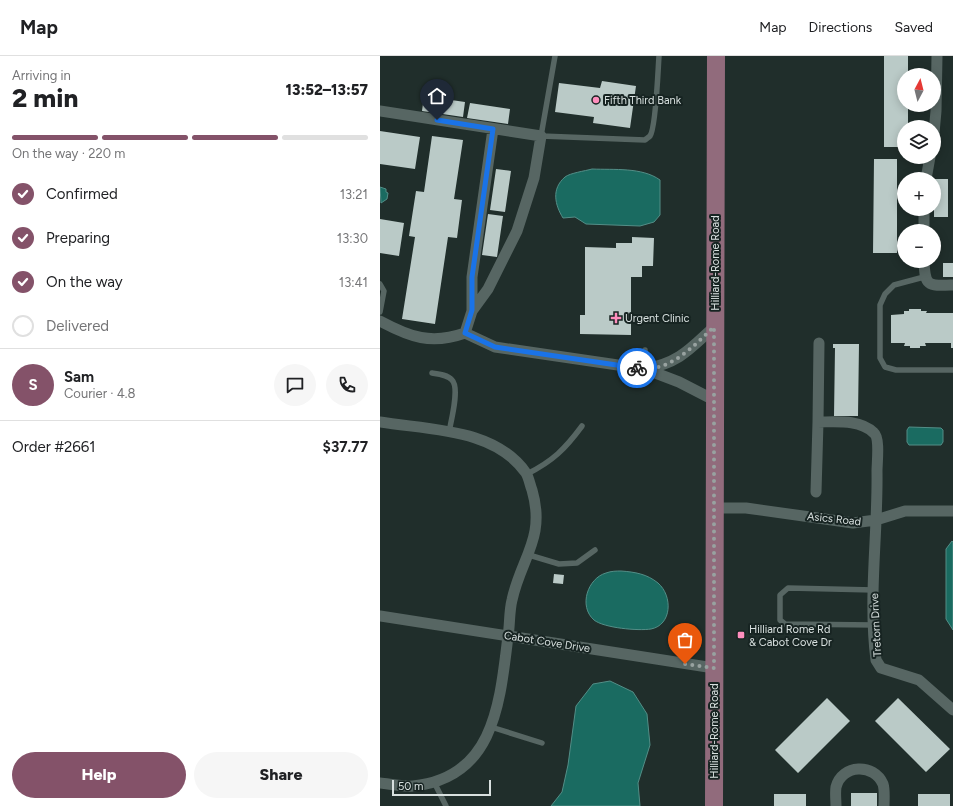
<!DOCTYPE html>
<html lang="en">
<head>
<meta charset="utf-8">
<style>
	:root { --surface:#fff; --page:#f6f6f6; --text:#202124; --muted:#757577; --line:#e0e0e0; --accent:#845269 }
	body { margin:0; font-family:Figtree,sans-serif; background:var(--page); color:var(--text); height:100vh; display:flex; flex-direction:column; font-size:15px; white-space:nowrap }
	* { box-sizing:border-box; margin:0 }
	p { font-size:13px; color:var(--muted) }
	.icon { flex:none; width:22px; height:22px; fill:none; stroke:currentColor; stroke-width:2; stroke-linecap:round; stroke-linejoin:round }
	.map { position:relative; flex:1; overflow:hidden }
	.drawer { display:flex; flex-direction:column; background:var(--surface); width:380px }
	.drawer>* { flex:none }
	.needle { width:26px; rotate:7deg }
	.controls { position:absolute; left:517px; top:12px; display:grid; gap:8px }
	.controls a { display:grid; place-items:center; width:44px; height:44px; border-radius:50%; background:var(--surface); box-shadow:0 2px 10px #0003; font-size:20px }
	.scale { position:absolute; left:12px; bottom:10px; width:99px; box-sizing:border-box; padding-left:4px; border:2px solid #d8e0df; border-top:0; font-size:11px; line-height:14px; white-space:nowrap; color:#d8e0df; -webkit-text-stroke:3px #172422; paint-order:stroke }
	.pin { position:absolute; display:grid; place-items:center; width:34px; height:34px; color:#fff; margin:-41px -17px; border-radius:50% 50% 50% 0; rotate:-45deg; box-shadow:0 0 4px #0007 }
	.pin .icon { rotate:45deg }
	.courier { position:absolute; display:grid; place-items:center; width:40px; height:40px; margin:-20px; border:3px solid #1a73e8; border-radius:50%; background:#fff; color:#222; box-shadow:0 1px 5px #0007 }
	.summary em { font-style:normal; font-weight:800 }
	.summary div { display:flex; flex-direction:column-reverse }
	.summary { display:flex; align-items:center; justify-content:space-between; height:68px; padding:0 12px }
	h1 { font-size:26px; font-weight:800; line-height:30px }
	.bar { display:grid; grid-template-columns:repeat(4,1fr); gap:6px 4px; align-content:center; height:48px; padding:0 12px }
	.bar i { height:5px; border-radius:3px; background:var(--line) }
	.bar .current { background:var(--accent) }
	.bar p { grid-column:span 4 }
	.line { display:flex; align-items:center; gap:10px; padding:0 12px; border-top:1px solid var(--line) }
	.line div { flex:1 }
	.round { display:grid; place-items:center; flex:none; width:42px; height:42px; border-radius:21px; background:var(--page) }
	ol { padding:0 12px; list-style:none }
	li { display:flex; align-items:center; gap:12px; height:44px }
	li p { margin-inline-start:auto }
	li .icon { padding:4px; border-radius:50%; background:var(--accent); color:#fff; stroke-width:4 }
	li:last-child { color:var(--muted) }
	li i { width:22px; height:22px; border:2px solid var(--line); border-radius:50% }
	.button { display:flex; gap:8px; margin-top:auto; padding:8px 12px }
	.button a { flex:1; height:46px; border-radius:24px; background:var(--accent); color:#fff; font-size:16px; font-weight:800; line-height:46px; text-align:center }
	.button a+a { background:var(--page); color:var(--text) }
	header { display:flex; align-items:center; gap:24px; box-sizing:border-box; height:56px; padding:0 20px; background:var(--surface); border-bottom:1px solid var(--line) }
	header strong { font-size:19px }
	nav { display:flex; gap:22px; margin-inline-start:auto; font-size:14px }
	main { display:flex; flex:1; min-height:0 }
	.map>svg:first-child { display:block }
	.water { fill:#1a6b61; stroke:#538e87 }
	.building { fill:#bacac7 }
	.lines { fill:none; stroke-linecap:round; stroke-linejoin:round }
	.lane { stroke:#576663; stroke-width:5.5 }
	.street { stroke:#576663; stroke-width:11 }
	.primary { stroke:#916b7c; stroke-width:18 }
	.done { stroke:#98a2a0; stroke-width:4; stroke-dasharray:0 7.2 }
	.route { stroke:#1a73e8; stroke-width:5 }
	.poi-dot { fill:#fe8ebd; stroke:#172422; stroke-width:1.5 }
	.labels { text-anchor:middle; dominant-baseline:central; stroke-width:4; stroke-linejoin:round; paint-order:stroke }
	.poi-label { font-size:11px; fill:#d8e0df; stroke:#172422; text-anchor:start }
	.street-label { font-size:11px; fill:#d8e0df; stroke:#172422 }
</style>
</head>
<body>
<header>
<strong>Map</strong>
<nav><a>Map</a><a>Directions</a><a>Saved</a></nav>
</header>
<main>
<section class="drawer">
<div class="summary"><div><h1>2 min</h1><p>Arriving in</p></div><em>13:52–13:57</em></div>
<div class="bar"><i class="current"></i><i class="current"></i><i class="current"></i><i></i><p>On the way · 220 m</p></div>
<ol>
<li><svg class="icon" aria-label="check" viewBox="0 0 24 24"><path d="M5 12l5 5 9-10"/></svg>Confirmed<p>13:21</p></li>
<li><svg class="icon" aria-label="check" viewBox="0 0 24 24"><path d="M5 12l5 5 9-10"/></svg>Preparing<p>13:30</p></li>
<li><svg class="icon" aria-label="check" viewBox="0 0 24 24"><path d="M5 12l5 5 9-10"/></svg>On the way<p>13:41</p></li>
<li><i></i>Delivered</li>
</ol>
<div class="line" style="height:72px"><b class="round" style="background:var(--accent);color:#fff">S</b><div><b>Sam</b><p>Courier · 4.8</p></div><a class="round"><svg class="icon" aria-label="chat" viewBox="0 0 24 24"><path d="M4 5h16v11H9l-5 4z"/></svg></a><a class="round"><svg class="icon" aria-label="phone" viewBox="0 0 24 24"><path d="M5 4h4l2 5-3 2q2 4 5 5l2-3 5 2v4C11 20 4 13 5 4z"/></svg></a></div>
<div class="line" style="height:52px"><div>Order #2661</div><b>$37.77</b></div>
<div class="button"><a>Help</a><a>Share</a></div>
</section>
<div class="map">
<svg width="573" height="750" viewBox="0 0 573 750">
	<rect width="100%" height="100%" fill="#202e2b"/>
	<path class="water" d="M212,113C234,114 262,111 280,124V159L274,166L260,170L206,168L195,161L183,162C175,149 171,133 185,121C190,117 205,115 212,113Z
		M0,131L6,133V136L8,137L7,143L1,147Z
		M529,371L561,372L563,374V386L561,389H529L527,386V374Z
		M572,485L573,486V574L566,563V493Z
		M241,515C255,516 267,518 278,527C293,540 292,569 271,573C258,575 224,572 214,564C198,550 208,522 226,517C231,515 237,515 241,515Z
		M230,625L253,636L267,658L270,689L258,727L260,750H171L182,736L188,709L196,650L213,628Z"/>
	<path class="building" d="M504,0H528V19H524V49H528V71H524V91H504Z
		M222,25L256,30L250,72L213,67L214,61L175,56L179,27L220,32Z
		M44,40L85,46L83,61L42,55Z
		M90,47L130,53L128,68L87,62Z
		M0,75L40,81L35,113L0,108Z
		M52,80L83,84L74,143L82,144L77,182L68,181L55,268L22,263L35,181L29,180L36,135L44,136Z
		M494,103H517V197H493Z
		M116,113L131,115L125,156L110,154Z
		M554,123H568V161H554Z
		M108,158L123,160L117,201L102,199Z
		M0,163L24,167L19,200L0,197Z
		M252,181L274,182L273,210H262V221H251V279L200,278V259H205V191L236,192V187H252Z
		M563,207H573V221H563Z
		M529,253H541V255H547L546,257H573V292H571V287H545L546,290H540V292H530V290H524L525,287H511V259L524,258V255H529Z
		M453,288H479L478,360H454L455,292H453Z
		M174,518L184,519L183,528L173,527Z
		M447,642L470,665L418,717L395,694Z
		M518,642L570,693L546,716L495,665Z
		M471,737H497V750H471Z
		M394,738H426V750H394Z
		M538,738H570V750H538Z"/>
	<g class="lines">
		<path class="lane" d="M175,0L161,80L265,84C266,83 269,81 270,80C276,72 278,13 279,0
			M544,221L514,229L505,238L500,249V302L505,311L516,314H573
			M0,228L4,235L0,256
			M265,294V313
			M52,317C59,318 68,319 72,324C80,332 71,365 69,376
			M147,418C173,405 185,393 202,370
			M149,499L179,508L197,507L215,494
			M494,534L408,532L400,539V564L405,568L495,569
			M111,671L162,687
			M54,726L66,750"/>
		<path class="street" d="M0,55L161,80L154,122L137,175L108,233L92,255L85,277
			M554,77L556,55L557,0
			M546,123L550,101
			M544,175V153
			M544,205C545,231 548,230 573,229
			M92,255V221L113,73
			M0,265C30,281 51,289 85,277
			M85,277L115,291L265,313L299,326L334,344
			M265,313C299,307 310,293 334,271
			M0,366C49,374 115,372 146,417C149,422 150,429 152,434C166,482 141,502 132,544C129,556 130,569 128,580C120,645 115,722 33,730C23,731 10,728 0,727
			M438,366L439,287
			M436,436L438,366C455,366 480,363 494,377C500,382 497,407 497,415C498,478 488,542 496,604L501,612L539,624L573,654
			M335,452H366L473,467L496,464L525,455H573
			M0,560L334,612
			M456,750C456,744 455,737 456,731C462,708 494,707 503,728C505,734 504,744 504,750"/>
		<path class="primary" d="M334,750L336,0"/>
	</g>
	<g class="lines">
		<path class="done" d="M257,312C290,317 312,291 334,271V612L305,608"/>
		<path class="route" d="M57,64L113,73L92,221V254L85,277L115,291L257,312"/>
	</g>
	<g class="poi-dot">
		<circle cx="216" cy="44" r="4"/>
		<path d="M234 256h4v4h4v4h-4v4h-4v-4h-4v-4h4z"/>
		<rect x="357" y="575" width="8" height="8" rx="2"/>
	</g>
	<g class="labels">
		<g class="poi-label">
			<text x="224" y="44">Fifth Third Bank</text>
			<text x="245" y="262">Urgent Clinic</text>
			<text x="369" y="573">Hilliard Rome Rd<tspan x="369" dy="13">&amp; Cabot Cove Dr</tspan></text>
		</g>
		<g class="street-label">
			<text transform="translate(335 207) rotate(-90)">Hilliard-Rome Road</text>
			<text transform="translate(454 463) rotate(6)">Asics Road</text>
			<text transform="translate(496 569) rotate(-93)">Tretorn Drive</text>
			<text transform="translate(167 586) rotate(9)">Cabot Cove Drive</text>
			<text transform="translate(334 675) rotate(-90)">Hilliard-Rome Road</text>
		</g>
	</g>
</svg>
<div class="controls">
<a><svg class="needle" viewBox="-14 -14 28 28"><path d="M0-13l5 13h-10z" fill="#e53935"/><path d="M0 13l5-13h-10z" fill="#757577"/></svg></a>
<a><svg class="icon" aria-label="layers" viewBox="0 0 24 24"><path d="M12 4l9 5-9 5-9-5zM3 14l9 5 9-5"/></svg></a>
<a>+</a>
<a>−</a>
</div>
<div class="scale">50 m</div>
<div class="pin" style="left:305px;top:608px;background:#ea580c"><svg class="icon" aria-label="bag" viewBox="0 0 24 24"><path d="M5 8h14l-1 12H6zM9 8a3 3 0 0 1 6 0"/></svg></div>
<div class="pin" style="left:57px;top:64px;background:#1f2937"><svg class="icon" aria-label="home" viewBox="0 0 24 24"><path d="M3 11l9-7 9 7M6 9v11h12V9"/></svg></div>
<div class="courier" style="left:257px;top:312px"><svg class="icon" aria-label="bike" viewBox="0 0 24 24"><circle cx="6" cy="16" r="4"/><circle cx="18" cy="16" r="4"/><path d="M6 16l4-8h5l3 8M10 8l3 8H6M13 5h3"/></svg></div>
</div>
</main>
</body>
</html>
